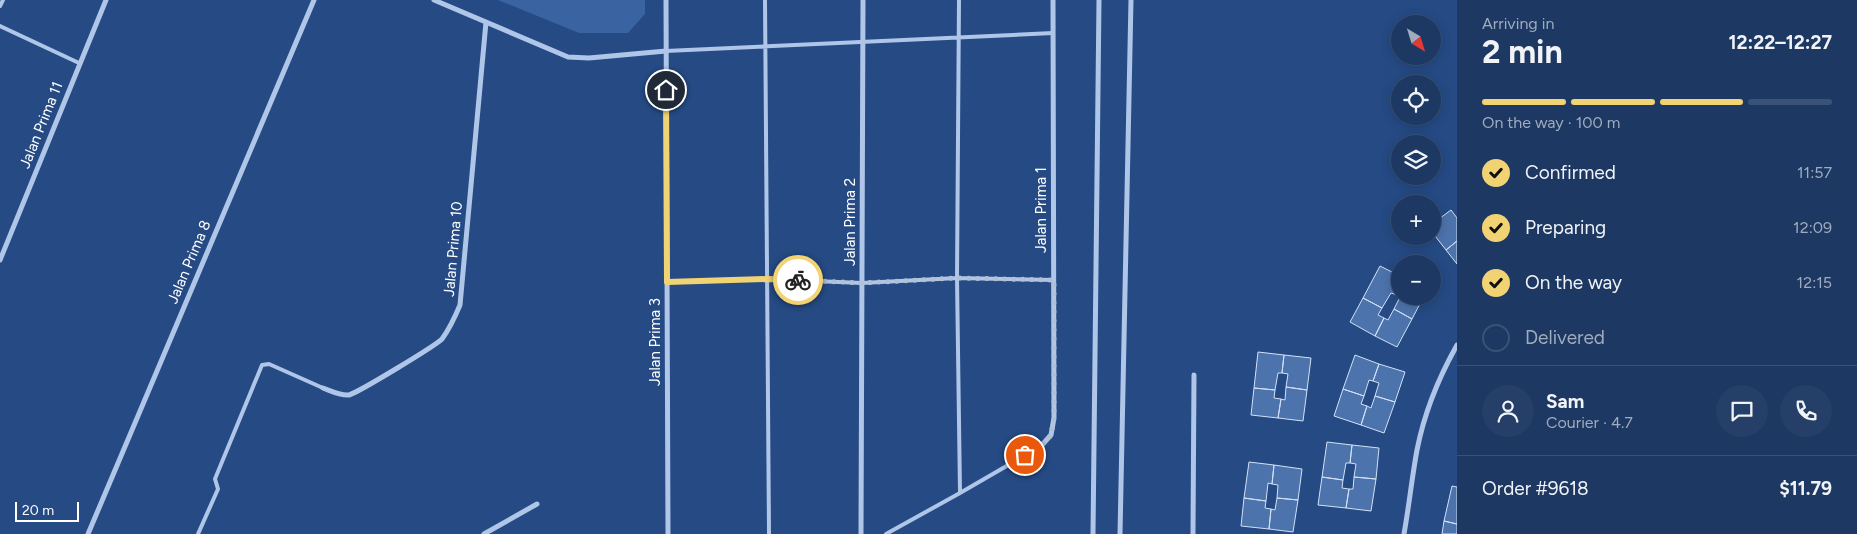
<!DOCTYPE html>
<html lang="en">
<head>
<meta charset="utf-8">
<style>
	:root { --surface:#1c3863; --page:#253f69; --text:#f1f3f6; --muted:#a0acbe; --line:#3a5278; --accent:#f2d373 }
	body { margin:0; font-family:Figtree,sans-serif; background:var(--page); color:var(--text); height:100vh; display:flex; flex-direction:column; font-size:19px; white-space:nowrap }
	* { box-sizing:border-box; margin:0 }
	p { font-size:16px; color:var(--muted) }
	.icon { flex:none; width:28px; height:28px; fill:none; stroke:currentColor; stroke-width:2; stroke-linecap:round; stroke-linejoin:round }
	.map { position:relative; flex:1; overflow:hidden }
	.sheet { display:flex; flex-direction:column; background:var(--surface); width:400px }
	.sheet>* { flex:none }
	.needle { width:32px; rotate:142deg }
	.tools { position:absolute; left:1391px; top:15px; display:grid; gap:10px }
	.tools a { display:grid; place-items:center; width:50px; height:50px; border-radius:50%; background:var(--surface); box-shadow:0 2px 12px #0003,0 0 0 1px var(--line); font-size:25px }
	.scale { position:absolute; left:15px; bottom:12px; width:64px; box-sizing:border-box; padding-left:5px; border:2px solid #fff; border-top:0; font-size:14px; line-height:18px; white-space:nowrap; color:#fff; -webkit-text-stroke:4px #254a84; paint-order:stroke }
	.pin { position:absolute; display:grid; place-items:center; width:42px; height:42px; color:#fff; margin:-21px; border:2px solid #fff; border-radius:50%; box-shadow:0 1px 5px #0007 }
	.courier { position:absolute; display:grid; place-items:center; width:50px; height:50px; margin:-25px; border:4px solid #f2d373; border-radius:50%; background:#fff; color:#222; box-shadow:0 1px 6px #0007 }
	.summary em { font-style:normal; font-weight:700 }
	.summary div { display:flex; flex-direction:column-reverse }
	.summary { display:flex; align-items:center; justify-content:space-between; height:85px; padding:0 25px }
	h1 { font-size:32px; font-weight:700; line-height:38px }
	.bar { display:grid; grid-template-columns:repeat(4,1fr); gap:8px 5px; align-content:center; height:60px; padding:0 25px }
	.bar i { height:6px; border-radius:4px; background:var(--line) }
	.bar .active { background:var(--accent) }
	.bar p { grid-column:span 4 }
	.line { display:flex; align-items:center; gap:12px; padding:0 25px; border-top:1px solid var(--line) }
	.line div { flex:1 }
	.round { display:grid; place-items:center; flex:none; width:52px; height:52px; border-radius:26px; background:var(--page) }
	ol { padding:0 25px; list-style:none }
	li { display:flex; align-items:center; gap:15px; height:55px }
	li p { margin-inline-start:auto }
	li .icon { padding:5px; border-radius:50%; background:var(--accent); color:#111; stroke-width:4 }
	li:last-child { color:var(--muted) }
	li i { width:28px; height:28px; border:2px solid var(--line); border-radius:50% }
	main { display:flex; flex:1; min-height:0 }
	.map>svg:first-child { display:block }
	.green { fill:#3963a1 }
	.building { fill:#4d73ac; stroke:#d2e1f6 }
	.lines { fill:none; stroke-linecap:round; stroke-linejoin:round }
	.lane { stroke:#afc6e8; stroke-width:4 }
	.street { stroke:#afc6e8; stroke-width:5 }
	.done { stroke:#b3c0d4; stroke-width:5; stroke-dasharray:0 9 }
	.route { stroke:#f2d373; stroke-width:6 }
	.labels { text-anchor:middle; dominant-baseline:central; stroke-width:4.5; stroke-linejoin:round; paint-order:stroke }
	.street-label { font-size:15px; fill:#fff; stroke:#254a84 }
</style>
</head>
<body>
<main>
<div class="map">
<svg width="1457" height="534" viewBox="0 0 1457 534">
	<rect width="100%" height="100%" fill="#254a84"/>
	<path class="green" d="M498,0H645V14L628,33H579Z"/>
	<path class="building" d="M1451,210L1457,218V241L1446,250L1432,232V224Z
		M1457,241V264L1446,250Z
		M1380,266L1400,276V283L1394,294L1391,293L1382,308L1363,298Z
		M1400,283V296H1424L1412,319L1394,309L1400,297L1394,294Z
		M1363,298L1382,308L1378,315L1384,318L1375,336L1350,322Z
		M1394,309L1412,319L1397,347L1375,336L1384,318L1388,320Z
		M1258,352L1284,355L1282,373H1278L1275,390L1254,388Z
		M1284,355L1311,358L1307,390L1286,387L1288,374L1282,373Z
		M1355,355L1379,364L1373,381L1369,380L1364,396L1343,389Z
		M1379,364L1405,372L1395,402L1375,396L1379,383L1373,381Z
		M1286,387L1307,390L1303,421L1278,418L1281,399L1285,400Z
		M1254,388L1275,390L1274,398L1281,399L1278,418L1251,415Z
		M1343,389L1364,396L1361,404L1367,406L1361,425L1334,416Z
		M1375,396L1395,402L1384,433L1361,425L1367,406L1371,408Z
		M1327,442L1352,445L1350,463H1346L1343,480L1322,477Z
		M1352,445L1379,448L1376,479L1354,477L1356,464L1350,463Z
		M1249,462L1274,465L1272,484L1268,483L1266,501L1244,498Z
		M1274,465L1302,469L1298,500L1277,498L1278,485L1272,484Z
		M1322,477L1343,480L1342,488L1349,489L1346,508L1318,505Z
		M1354,477L1376,479L1371,511L1346,508L1349,489H1353Z
		M1452,486L1457,487V524L1444,521Z
		M1244,498L1266,501L1265,508L1271,509L1269,529L1241,526Z
		M1277,498L1298,500L1293,532L1269,529L1271,509L1275,510Z
		M1444,521L1457,524V534H1442Z"/>
	<g class="lines">
		<path class="lane" d="M765,0L769,534
			M959,0L957,278L960,493
			M0,6L3,0
			M0,26L79,63
			M666,51L1053,33
			M667,282L768,279L862,283L957,278L1054,280
			M198,534L218,489L215,479L217,474L262,365L269,364L323,388
			M886,534L960,493L1041,446"/>
		<path class="street" d="M434,0L568,57L589,58L666,51
			M666,0L668,534
			M0,260L106,0
			M323,388C331,391 341,396 349,395C359,392 435,346 442,339C450,328 455,317 460,305L486,22
			M1041,446L1051,435L1054,418L1053,0
			M88,534L314,0
			M484,534L537,504
			M861,534L863,0
			M1093,534L1099,0
			M1120,534L1131,0
			M1193,534L1194,375
			M1404,534C1409,506 1412,477 1417,450C1424,414 1439,377 1457,345"/>
	</g>
	<g class="lines">
		<path class="done" d="M798,280L862,283L957,278L1054,280V418L1051,435L1041,446L1025,455"/>
		<path class="route" d="M666,90L667,282L768,279L798,280"/>
	</g>
	<g class="labels">
		<g class="street-label">
			<text transform="translate(41 125) rotate(-68)">Jalan Prima 11</text>
			<text transform="translate(1041 210) rotate(-90)">Jalan Prima 1</text>
			<text transform="translate(850 222) rotate(-90)">Jalan Prima 2</text>
			<text transform="translate(453 249) rotate(-85)">Jalan Prima 10</text>
			<text transform="translate(189 262) rotate(-67)">Jalan Prima 8</text>
			<text transform="translate(655 342) rotate(-90)">Jalan Prima 3</text>
		</g>
	</g>
</svg>
<div class="tools">
<a><svg class="needle" viewBox="-14 -14 28 28"><path d="M0-13l5 13h-10z" fill="#e53935"/><path d="M0 13l5-13h-10z" fill="#a0acbe"/></svg></a>
<a><svg class="icon" aria-label="locate" viewBox="0 0 24 24"><circle cx="12" cy="12" r="6"/><path d="M12 2v4M12 18v4M2 12h4M18 12h4"/></svg></a>
<a><svg class="icon" aria-label="layers" viewBox="0 0 24 24"><path d="M12 4l9 5-9 5-9-5zM3 14l9 5 9-5"/></svg></a>
<a>+</a>
<a>−</a>
</div>
<div class="scale">20 m</div>
<div class="pin" style="left:1025px;top:455px;background:#ea580c"><svg class="icon" aria-label="bag" viewBox="0 0 24 24"><path d="M5 8h14l-1 12H6zM9 8a3 3 0 0 1 6 0"/></svg></div>
<div class="pin" style="left:666px;top:90px;background:#1f2937"><svg class="icon" aria-label="home" viewBox="0 0 24 24"><path d="M3 11l9-7 9 7M6 9v11h12V9"/></svg></div>
<div class="courier" style="left:798px;top:280px"><svg class="icon" aria-label="bike" viewBox="0 0 24 24"><circle cx="6" cy="16" r="4"/><circle cx="18" cy="16" r="4"/><path d="M6 16l4-8h5l3 8M10 8l3 8H6M13 5h3"/></svg></div>
</div>
<section class="sheet">
<div class="summary"><div><h1>2 min</h1><p>Arriving in</p></div><em>12:22–12:27</em></div>
<div class="bar"><i class="active"></i><i class="active"></i><i class="active"></i><i></i><p>On the way · 100 m</p></div>
<ol>
<li><svg class="icon" aria-label="check" viewBox="0 0 24 24"><path d="M5 12l5 5 9-10"/></svg>Confirmed<p>11:57</p></li>
<li><svg class="icon" aria-label="check" viewBox="0 0 24 24"><path d="M5 12l5 5 9-10"/></svg>Preparing<p>12:09</p></li>
<li><svg class="icon" aria-label="check" viewBox="0 0 24 24"><path d="M5 12l5 5 9-10"/></svg>On the way<p>12:15</p></li>
<li><i></i>Delivered</li>
</ol>
<div class="line" style="height:90px"><a class="round"><svg class="icon" aria-label="person" viewBox="0 0 24 24"><circle cx="12" cy="8" r="4"/><path d="M4 21q1-7 8-7t8 7"/></svg></a><div><b>Sam</b><p>Courier · 4.7</p></div><a class="round"><svg class="icon" aria-label="chat" viewBox="0 0 24 24"><path d="M4 5h16v11H9l-5 4z"/></svg></a><a class="round"><svg class="icon" aria-label="phone" viewBox="0 0 24 24"><path d="M5 4h4l2 5-3 2q2 4 5 5l2-3 5 2v4C11 20 4 13 5 4z"/></svg></a></div>
<div class="line" style="height:65px"><div>Order #9618</div><b>$11.79</b></div>
</section>
</main>
</body>
</html>
